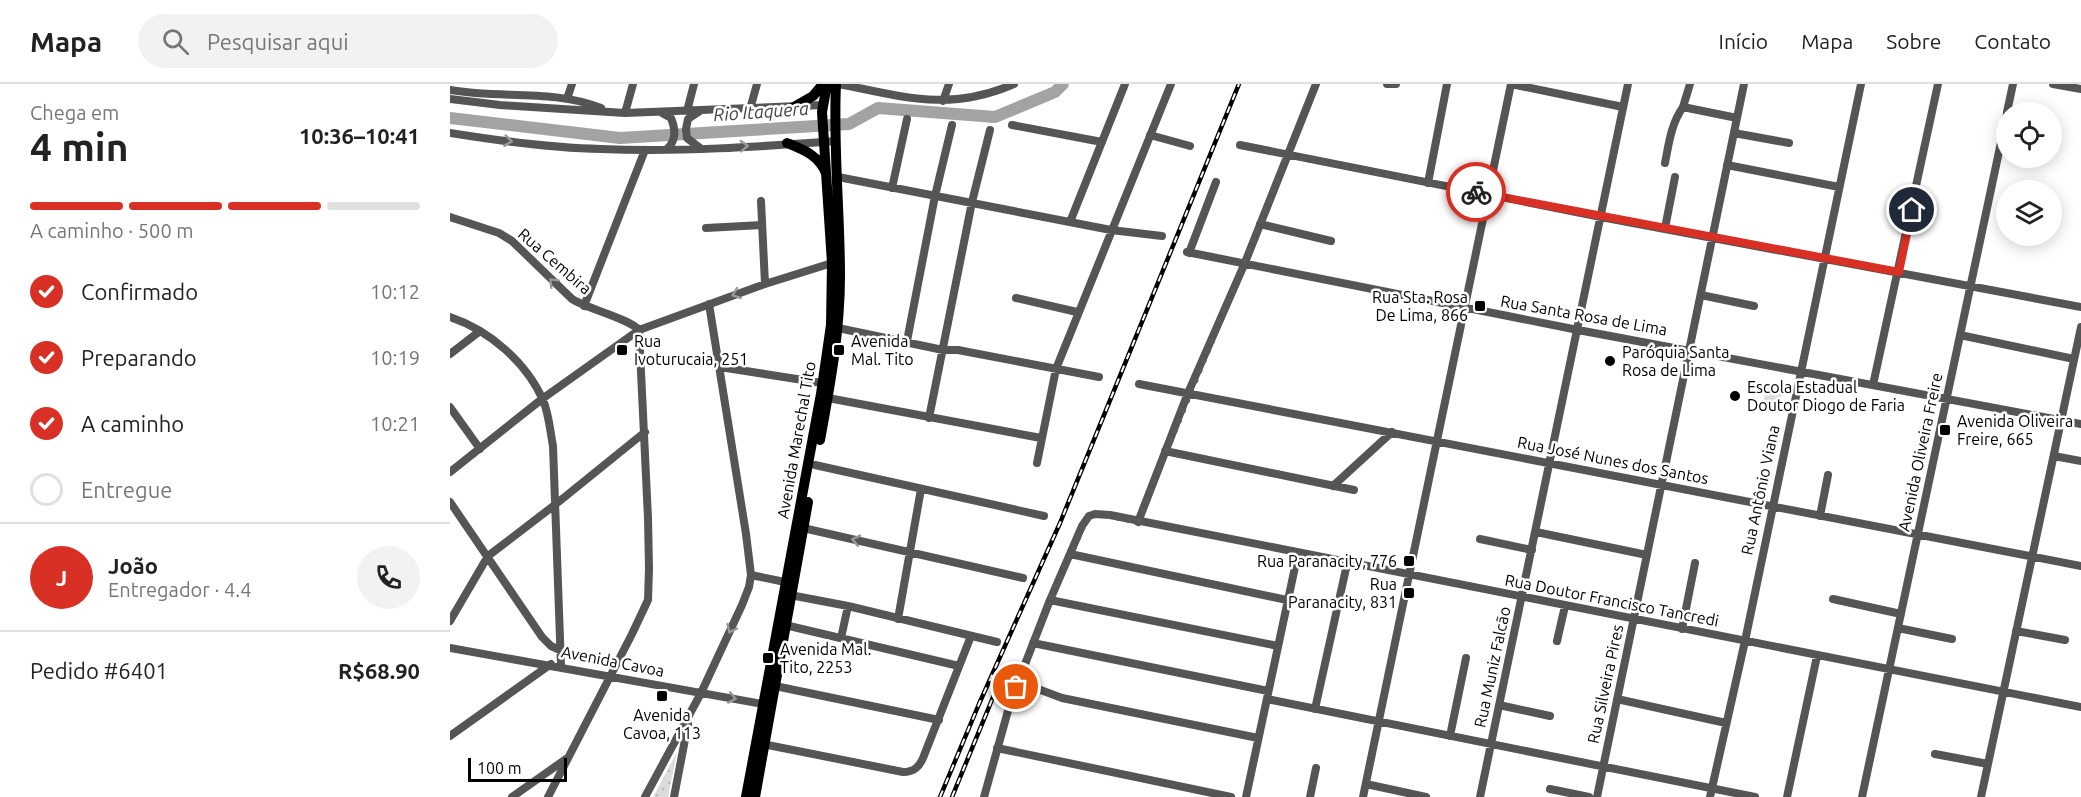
<!DOCTYPE html>
<html lang="pt">
<head>
<meta charset="utf-8">
<style>
	:root { --surface:#fff; --page:#f2f2f2; --text:#222; --muted:#767676; --line:#e0e0e0; --accent:#d93025 }
	body { margin:0; font-family:Ubuntu,sans-serif; background:var(--page); color:var(--text); height:100vh; display:flex; flex-direction:column; font-size:22px; white-space:nowrap }
	* { box-sizing:border-box; margin:0 }
	p { font-size:20px; color:var(--muted) }
	.icon { flex:none; width:33px; height:33px; fill:none; stroke:currentColor; stroke-width:2; stroke-linecap:round; stroke-linejoin:round }
	.map { position:relative; flex:1; overflow:hidden }
	.drawer { display:flex; flex-direction:column; background:var(--surface); width:450px }
	.drawer>* { flex:none }
	.controls { position:absolute; left:1546px; top:18px; display:grid; gap:12px }
	.controls a { display:grid; place-items:center; width:66px; height:66px; border-radius:50%; background:var(--surface); box-shadow:0 3px 15px #0003; font-size:30px }
	.scale { position:absolute; left:18px; bottom:15px; width:99px; box-sizing:border-box; padding-left:6px; border:3px solid #000; border-top:0; font-size:16px; line-height:21px; white-space:nowrap; color:#000; -webkit-text-stroke:4px #fff; paint-order:stroke }
	.pin { position:absolute; display:grid; place-items:center; width:51px; height:51px; color:#fff; margin:-26px; border:3px solid #fff; border-radius:50%; box-shadow:0 2px 6px #0007 }
	.courier { position:absolute; display:grid; place-items:center; width:60px; height:60px; margin:-30px; border:4px solid #d93025; border-radius:50%; background:#fff; color:#222; box-shadow:0 2px 8px #0007 }
	.headline em { font-style:normal; font-weight:700 }
	.headline div { display:flex; flex-direction:column-reverse }
	.headline { display:flex; align-items:center; justify-content:space-between; height:102px; padding:0 30px }
	h1 { font-size:39px; font-weight:700; line-height:45px }
	.bar { display:grid; grid-template-columns:repeat(4,1fr); gap:9px 6px; align-content:center; height:72px; padding:0 30px }
	.bar i { height:8px; border-radius:4px; background:var(--line) }
	.bar .current { background:var(--accent) }
	.bar p { grid-column:span 4 }
	.line { display:flex; align-items:center; gap:15px; padding:0 30px; border-top:2px solid var(--line) }
	.line div { flex:1 }
	.round { display:grid; place-items:center; flex:none; width:63px; height:63px; border-radius:32px; background:var(--page) }
	ol { padding:0 30px; list-style:none }
	li { display:flex; align-items:center; gap:18px; height:66px }
	li p { margin-inline-start:auto }
	li .icon { padding:6px; border-radius:50%; background:var(--accent); color:#fff; stroke-width:4 }
	li:last-child { color:var(--muted) }
	li i { width:33px; height:33px; border:3px solid var(--line); border-radius:50% }
	header { display:flex; align-items:center; gap:36px; box-sizing:border-box; height:84px; padding:0 30px; background:var(--surface); border-bottom:2px solid var(--line) }
	header strong { font-size:28px }
	nav { display:flex; gap:33px; margin-inline-start:auto; font-size:21px }
	.search { width:420px; height:54px; background:var(--page); display:flex; align-items:center; gap:15px; box-sizing:border-box; padding:0 21px; border-radius:33px; color:var(--muted); font-size:22px }
	main { display:flex; flex:1; min-height:0 }
	.map>svg:first-child { display:block }
	.park { fill:url(#park-dots) }
	.pitch { fill:#dcdcdc }
	.lines { fill:none; stroke-linecap:round; stroke-linejoin:round }
	.river { stroke:#a3a3a3; stroke-width:12 }
	.minor { stroke:#555; stroke-width:8 }
	.major { stroke:#000; stroke-width:10 }
	.rail-casing { stroke:#000; stroke-width:4.5 }
	.rail { stroke:#fff; stroke-width:2; stroke-dasharray:7; stroke-linecap:butt }
	.oneway { stroke:#999 }
	.done { stroke:#595959; stroke-width:6; stroke-dasharray:0 10.8 }
	.route { stroke:#d93025; stroke-width:8 }
	.poi-dot { fill:#000; stroke:#fff; stroke-width:2 }
	.labels { text-anchor:middle; dominant-baseline:central; stroke-width:5; stroke-linejoin:round; paint-order:stroke }
	.street-label { font-size:16px; fill:#000; stroke:#fff }
	.poi-label { font-size:16px; fill:#000; stroke:#fff; text-anchor:start }
	.water-label { font-size:18px; font-style:italic; fill:#444; stroke:#fff }
</style>
</head>
<body>
<header>
<strong>Mapa</strong>
<div class="search"><svg class="icon" aria-label="search" viewBox="0 0 24 24"><circle cx="10" cy="10" r="6"/><path d="M15 15l6 6"/></svg>Pesquisar aqui</div>
<nav><a>Início</a><a>Mapa</a><a>Sobre</a><a>Contato</a></nav>
</header>
<main>
<section class="drawer">
<div class="headline"><div><h1>4 min</h1><p>Chega em</p></div><em>10:36–10:41</em></div>
<div class="bar"><i class="current"></i><i class="current"></i><i class="current"></i><i></i><p>A caminho · 500 m</p></div>
<ol>
<li><svg class="icon" aria-label="check" viewBox="0 0 24 24"><path d="M5 12l5 5 9-10"/></svg>Confirmado<p>10:12</p></li>
<li><svg class="icon" aria-label="check" viewBox="0 0 24 24"><path d="M5 12l5 5 9-10"/></svg>Preparando<p>10:19</p></li>
<li><svg class="icon" aria-label="check" viewBox="0 0 24 24"><path d="M5 12l5 5 9-10"/></svg>A caminho<p>10:21</p></li>
<li><i></i>Entregue</li>
</ol>
<div class="line" style="height:108px"><b class="round" style="background:var(--accent);color:#fff">J</b><div><b>João</b><p>Entregador · 4.4</p></div><a class="round"><svg class="icon" aria-label="phone" viewBox="0 0 24 24"><path d="M5 4h4l2 5-3 2q2 4 5 5l2-3 5 2v4C11 20 4 13 5 4z"/></svg></a></div>
<div class="line" style="height:78px"><div>Pedido #6401</div><b>R$68.90</b></div>
</section>
<div class="map">
<svg width="1631" height="713" viewBox="0 0 1631 713">
	<defs>
		<pattern id="park-dots" width="8" height="8" patternUnits="userSpaceOnUse" patternTransform="scale(1.5)"><rect width="8" height="8" fill="#dcdcdc"/><path d="M2 2h.1M6 6h.1" fill="none" stroke="#bbb" stroke-width="1.8" stroke-linecap="round"/></pattern>
	</defs>
	<rect width="100%" height="100%" fill="#fff"/>
	<path class="park" d="M227,668L218,713H203Z"/>
	<path class="pitch" d="M1317,300L1333,304L1327,329L1312,325Z"/>
	<g class="lines">
		<path class="river" d="M0,34L170,54L399,40L428,24L545,33L605,8L613,0"/>
		<path class="minor" d="M389,0C455,13 499,28 564,0
			M937,0H946
			M1061,0L1173,23
			M1603,0L1631,5
			M0,6C50,15 103,5 151,24
			M0,15L50,21L175,29L373,21
			M117,15L122,0
			M493,17L499,0
			M1233,23L1240,0
			M300,25L307,0
			M237,27L244,0
			M250,27L238,35L236,45L237,54L250,64
			M1557,28L1563,0
			M175,29L183,0
			M212,29L221,34C226,46 226,57 217,65
			M562,41L652,58
			M0,49C50,57 100,64 151,65C229,68 308,63 386,57
			M1284,49L1339,59
			M700,51L740,62
			M790,61L1151,133L1631,223
			M1215,79C1219,59 1221,40 1233,23L1287,34
			M1277,81L1389,103
			M388,93L661,146L712,152
			M978,99L997,0
			M442,104L457,35
			M311,117L315,200
			M0,133L49,149L62,157L122,215C140,226 178,234 189,246
			M620,138L675,0
			M810,140L881,157
			M256,144L312,141
			M1215,144L1225,93
			M737,168L1128,246L1631,340
			M739,169L766,98
			M1251,211L1304,222
			M566,214L627,228
			M134,222L195,66
			M0,233C39,246 76,278 93,316C99,330 100,347 103,362L111,582
			M388,244L493,266H508L649,293
			M1510,251L1624,275
			M457,257L485,112L502,41
			M0,270L30,247
			M270,283L372,299
			M689,300L1631,482
			M1423,301L1488,0
			M378,314L591,354
			M0,323L30,365
			M479,334L522,118L540,46
			M715,367L904,406
			M1604,372L1631,377
			M587,379L606,285L721,0
			M365,381L594,432
			M0,388L92,315L189,246L315,200L382,179
			M883,402L942,348
			M0,418L92,553L101,562L112,567
			M1370,432L1378,391
			M688,438L738,309L794,181L866,0
			M353,444L573,494
			M1086,448L1197,471
			M1030,455L1082,466
			M620,470L837,516
			M301,491L335,498
			M340,511L398,522L547,558
			M1383,515L1451,530
			M600,516L828,562
			M448,535L471,405
			M0,537L38,472L106,420L195,348
			M335,541L509,582
			M1448,544L1502,555
			M1232,545L1245,479
			M1566,547L1615,556
			M391,554L398,522
			M1107,557L1115,522
			M583,559L818,607
			M0,564L318,621
			M571,590L588,605L612,614L808,654
			M325,602L489,636
			M817,615L1305,713
			M1167,615L1276,639
			M1049,621L1100,632
			M865,625L897,480
			M0,652L101,580
			M1000,652L1016,574
			M308,659L453,688C464,688 469,683 473,674L521,552
			M547,664L781,713
			M1485,670L1538,680
			M916,700L976,713
			M1100,705L1139,713
			M62,713L116,675
			M98,713L182,550L198,516L199,484L198,434L189,246
			M195,713L251,609L292,521L299,503L301,491L296,450L259,220
			M224,713L238,640
			M534,713L561,616L600,516L632,442L639,432L645,430L660,431L1631,623
			M796,713L848,469
			M860,713L866,684
			M913,713L1061,0
			M1030,713L1178,0
			M1147,713L1294,0
			M1260,713L1295,557L1411,0
			M1337,713L1367,572
			M1412,713L1557,30
			M1531,713L1631,243"/>
		<path class="major" d="M342,24L363,12L373,0
			M337,59C354,66 368,71 376,89
			M370,356C380,302 390,247 390,192C390,128 383,64 386,0
			M296,713L371,310L381,241L382,179L372,28L377,0
			M305,713L358,418"/>
		<defs>
			<path id="rail" d="M490,713L529,620L610,439L789,0
				M502,713L553,589"/>
		</defs>
		<use href="#rail" class="rail-casing"/>
		<use href="#rail" class="rail"/>
	</g>
	<defs><path id="oneway-chevron" d="M-2-3.5L2.5 0L-2 3.5" fill="none" stroke-width="1.6" stroke-linecap="round" stroke-linejoin="round" transform="scale(1.5)"/></defs>
	<g class="oneway">
		<use href="#oneway-chevron" transform="translate(58 57) rotate(7)"/>
		<use href="#oneway-chevron" transform="translate(294 62) rotate(-3)"/>
		<use href="#oneway-chevron" transform="translate(103 198) rotate(-135)"/>
		<use href="#oneway-chevron" transform="translate(286 210) rotate(160)"/>
		<use href="#oneway-chevron" transform="translate(406 456) rotate(-167)"/>
		<use href="#oneway-chevron" transform="translate(281 545) rotate(115)"/>
		<use href="#oneway-chevron" transform="translate(282 614) rotate(11)"/>
	</g>
	<g class="lines">
		<path class="done" d="M566,603L600,516L636,436L639,432L651,430L688,438C736,315 790,194 837,71L1026,108"/>
		<path class="route" d="M1026,108L1449,188L1462,126"/>
	</g>
	<g class="poi-dot">
		<rect x="1024" y="216" width="12" height="12" rx="3"/>
		<rect x="166" y="260" width="12" height="12" rx="3"/>
		<rect x="383" y="260" width="12" height="12" rx="3"/>
		<circle cx="1160" cy="277" r="6"/>
		<circle cx="1285" cy="312" r="6"/>
		<rect x="1489" y="340" width="12" height="12" rx="3"/>
		<rect x="953" y="471" width="12" height="12" rx="3"/>
		<rect x="953" y="503" width="12" height="12" rx="3"/>
		<rect x="312" y="568" width="12" height="12" rx="3"/>
		<rect x="206" y="606" width="12" height="12" rx="3"/>
	</g>
	<g class="labels">
		<g class="street-label">
			<text transform="translate(105 177) rotate(41)">Rua Cembira</text>
			<text transform="translate(1134 231) rotate(10)">Rua Santa Rosa de Lima</text>
			<text transform="translate(346 356) rotate(-80)">Avenida Marechal Tito</text>
			<text transform="translate(1470 368) rotate(-78)">Avenida Oliveira Freire</text>
			<text transform="translate(1163 376) rotate(11)">Rua José Nunes dos Santos</text>
			<text transform="translate(1310 406) rotate(-78)">Rua Antônio Viana</text>
			<text transform="translate(1162 516) rotate(11)">Rua Doutor Francisco Tancredi</text>
			<text transform="translate(163 577) rotate(11)">Avenida Cavoa</text>
			<text transform="translate(1042 583) rotate(-78)">Rua Muniz Falcão</text>
			<text transform="translate(1155 600) rotate(-78)">Rua Silveira Pires</text>
		</g>
		<g class="poi-label">
			<text x="1018" y="213" text-anchor="end">Rua Sta. Rosa<tspan x="1018" dy="18">De Lima, 866</tspan></text>
			<text x="184" y="257">Rua<tspan x="184" dy="18">Ivoturucaia, 251</tspan></text>
			<text x="401" y="257">Avenida<tspan x="401" dy="18">Mal. Tito</tspan></text>
			<text x="1172" y="268">Paróquia Santa<tspan x="1172" dy="18">Rosa de Lima</tspan></text>
			<text x="1297" y="303">Escola Estadual<tspan x="1297" dy="18">Doutor Diogo de Faria</tspan></text>
			<text x="1507" y="337">Avenida Oliveira<tspan x="1507" dy="18">Freire, 665</tspan></text>
			<text x="947" y="477" text-anchor="end">Rua Paranacity, 776</text>
			<text x="947" y="500" text-anchor="end">Rua<tspan x="947" dy="18">Paranacity, 831</tspan></text>
			<text x="330" y="565">Avenida Mal.<tspan x="330" dy="18">Tito, 2253</tspan></text>
			<text x="212" y="631" text-anchor="middle">Avenida<tspan x="212" dy="18">Cavoa, 113</tspan></text>
		</g>
		<g class="water-label">
			<text transform="translate(311 27) rotate(-4)">Rio Itaquera</text>
		</g>
	</g>
</svg>
<div class="controls">
<a><svg class="icon" aria-label="locate" viewBox="0 0 24 24"><circle cx="12" cy="12" r="6"/><path d="M12 2v4M12 18v4M2 12h4M18 12h4"/></svg></a>
<a><svg class="icon" aria-label="layers" viewBox="0 0 24 24"><path d="M12 4l9 5-9 5-9-5zM3 14l9 5 9-5"/></svg></a>
</div>
<div class="scale">100 m</div>
<div class="pin" style="left:566px;top:603px;background:#ea580c"><svg class="icon" aria-label="bag" viewBox="0 0 24 24"><path d="M5 8h14l-1 12H6zM9 8a3 3 0 0 1 6 0"/></svg></div>
<div class="pin" style="left:1462px;top:126px;background:#1f2937"><svg class="icon" aria-label="home" viewBox="0 0 24 24"><path d="M3 11l9-7 9 7M6 9v11h12V9"/></svg></div>
<div class="courier" style="left:1026px;top:108px"><svg class="icon" aria-label="bike" viewBox="0 0 24 24"><circle cx="6" cy="16" r="4"/><circle cx="18" cy="16" r="4"/><path d="M6 16l4-8h5l3 8M10 8l3 8H6M13 5h3"/></svg></div>
</div>
</main>
</body>
</html>
